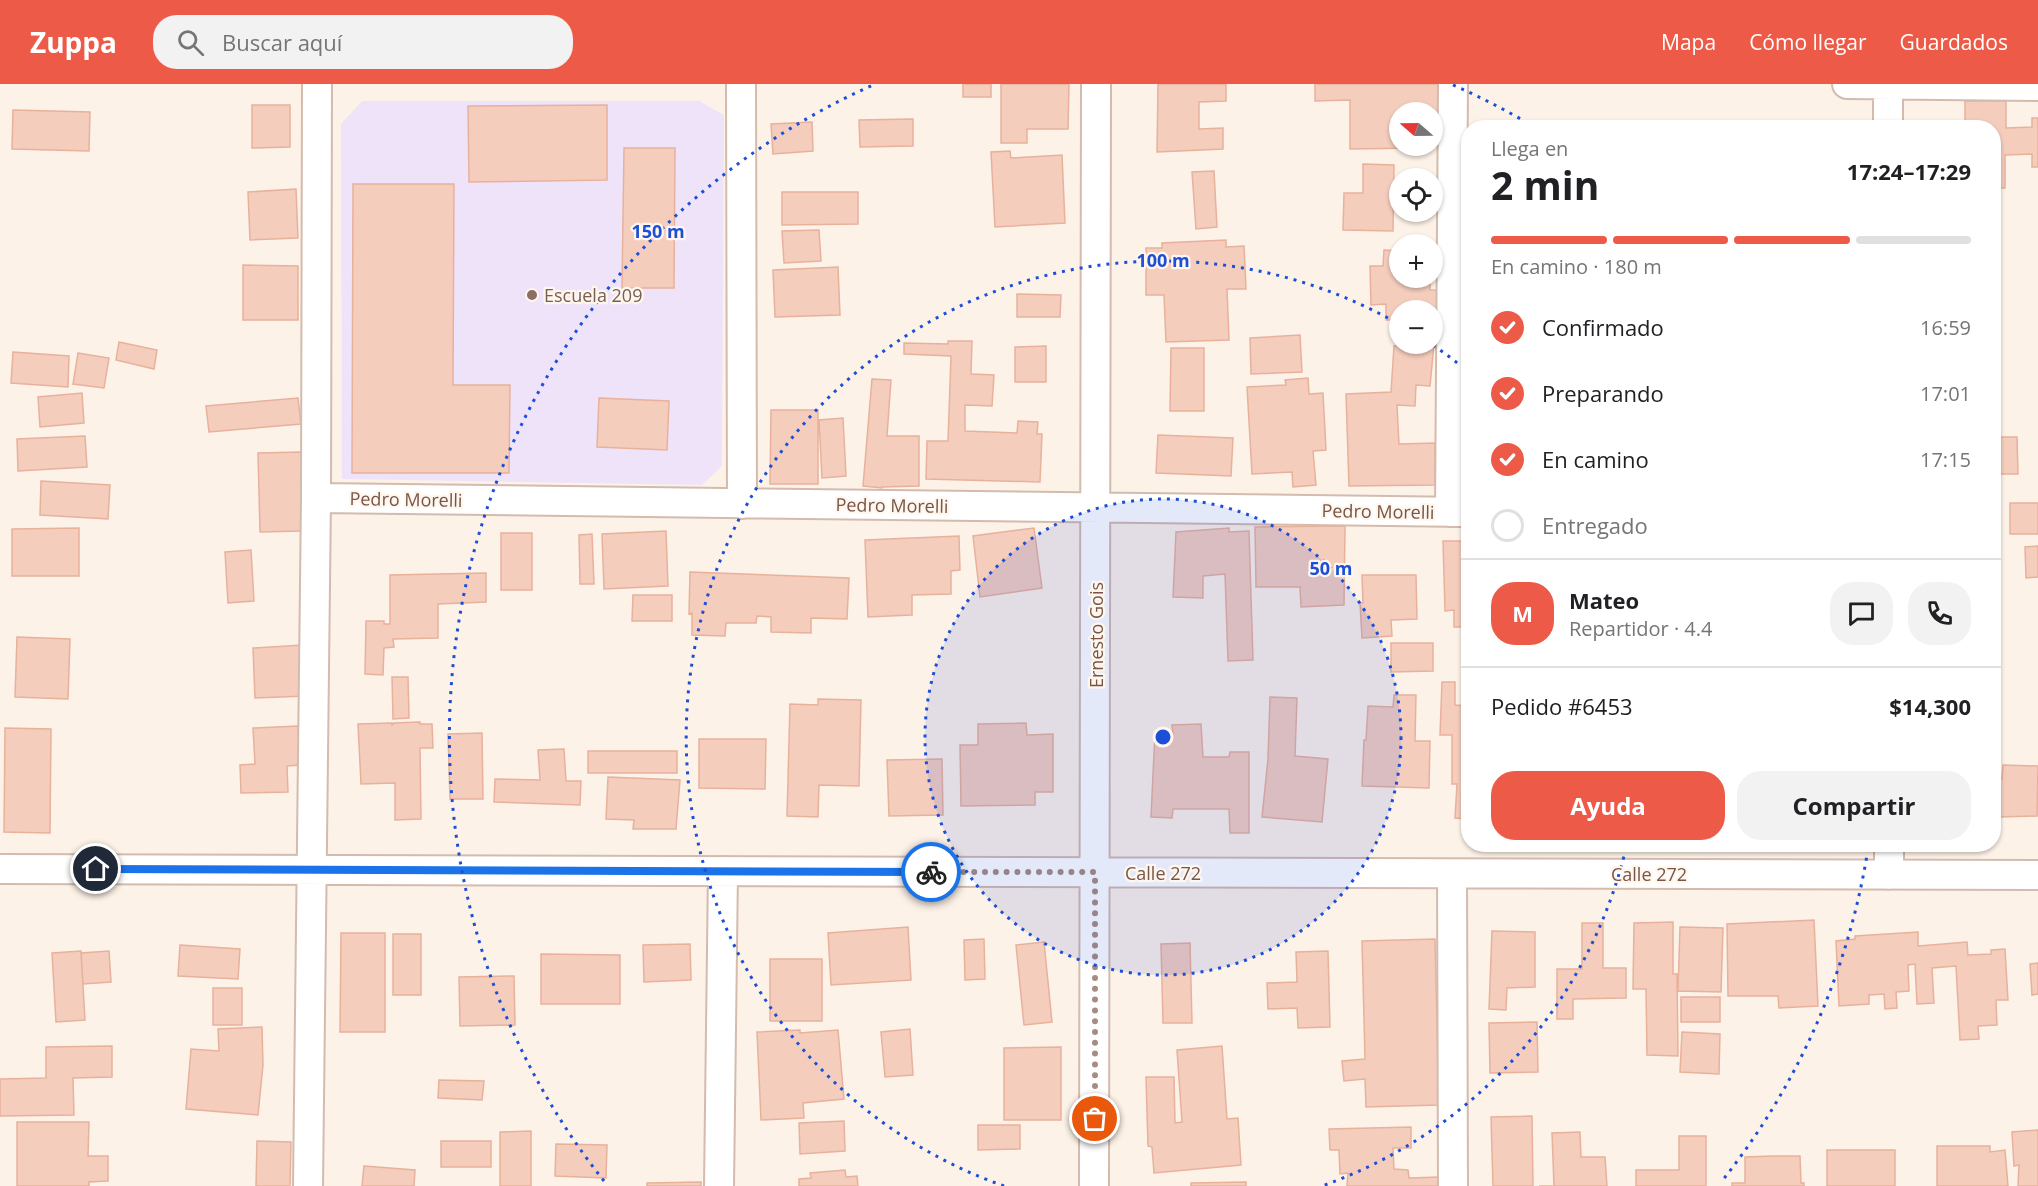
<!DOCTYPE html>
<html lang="es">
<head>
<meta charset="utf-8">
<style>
	:root { --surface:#fff; --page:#f2f2f2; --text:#202124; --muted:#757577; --line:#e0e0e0; --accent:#ed5a47 }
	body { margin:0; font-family:"Open Sans",sans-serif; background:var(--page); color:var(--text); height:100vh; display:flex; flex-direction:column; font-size:22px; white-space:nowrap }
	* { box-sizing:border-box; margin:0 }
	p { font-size:20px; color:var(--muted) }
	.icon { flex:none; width:33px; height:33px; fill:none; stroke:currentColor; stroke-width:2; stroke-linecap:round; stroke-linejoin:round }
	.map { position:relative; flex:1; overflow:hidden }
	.panel { position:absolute; left:1461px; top:36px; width:540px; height:732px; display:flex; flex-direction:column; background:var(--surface); border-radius:24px; box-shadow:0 2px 4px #0004 }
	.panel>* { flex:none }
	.needle { width:39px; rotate:290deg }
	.tools { position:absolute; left:1389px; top:18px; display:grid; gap:12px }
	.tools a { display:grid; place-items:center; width:54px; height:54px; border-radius:50%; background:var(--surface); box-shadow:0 2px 4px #0004; font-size:30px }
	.pin { position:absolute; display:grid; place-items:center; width:51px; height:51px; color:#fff; margin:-26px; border:3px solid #fff; border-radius:50%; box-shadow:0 2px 6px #0007 }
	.courier { position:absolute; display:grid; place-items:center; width:60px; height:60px; margin:-30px; border:4px solid #1a73e8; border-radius:50%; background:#fff; color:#222; box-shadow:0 2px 8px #0007 }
	.summary em { font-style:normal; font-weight:700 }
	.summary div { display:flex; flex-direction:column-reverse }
	.summary { display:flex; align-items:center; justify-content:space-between; height:102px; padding:0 30px }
	h1 { font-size:39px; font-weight:700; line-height:45px }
	.bar { display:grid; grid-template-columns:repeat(4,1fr); gap:9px 6px; align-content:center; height:72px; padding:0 30px }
	.bar i { height:8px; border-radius:4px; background:var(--line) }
	.bar .current { background:var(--accent) }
	.bar p { grid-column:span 4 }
	.line { display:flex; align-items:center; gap:15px; padding:0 30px; border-top:2px solid var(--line) }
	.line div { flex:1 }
	.round { display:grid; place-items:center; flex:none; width:63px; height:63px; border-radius:24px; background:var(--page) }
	ol { padding:0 30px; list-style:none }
	li { display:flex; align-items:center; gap:18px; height:66px }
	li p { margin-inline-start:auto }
	li .icon { padding:6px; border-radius:50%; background:var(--accent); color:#fff; stroke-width:4 }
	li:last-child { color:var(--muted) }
	li i { width:33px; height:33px; border:3px solid var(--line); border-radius:50% }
	.primary-button { display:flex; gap:12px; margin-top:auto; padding:12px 30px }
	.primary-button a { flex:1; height:69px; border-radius:24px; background:var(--accent); color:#fff; font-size:24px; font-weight:700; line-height:69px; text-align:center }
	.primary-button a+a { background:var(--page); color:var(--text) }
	header { display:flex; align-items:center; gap:36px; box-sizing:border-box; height:84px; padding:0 30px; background:var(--accent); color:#fff }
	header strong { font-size:28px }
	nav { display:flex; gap:33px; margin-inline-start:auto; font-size:21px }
	.search { width:420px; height:54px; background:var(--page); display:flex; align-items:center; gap:15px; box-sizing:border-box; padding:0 21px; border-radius:24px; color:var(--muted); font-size:22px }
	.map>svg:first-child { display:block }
	.education { fill:#efe3fa }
	.building { fill:#f4cdbd; stroke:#e8b19c; stroke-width:1.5 }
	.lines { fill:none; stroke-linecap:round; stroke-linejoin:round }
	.street-casing { stroke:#d3bbae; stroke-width:32 }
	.street { stroke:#fff; stroke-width:28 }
	.done { stroke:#a78c80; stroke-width:6; stroke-dasharray:0 10.8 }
	.route { stroke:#1a73e8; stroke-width:8 }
	.ring { fill:none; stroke:#1d4ed8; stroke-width:3; stroke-dasharray:3 6 }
	.education-dot { fill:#8d6e63; stroke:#fff7ee; stroke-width:2 }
	.labels { text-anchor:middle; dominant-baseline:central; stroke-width:4.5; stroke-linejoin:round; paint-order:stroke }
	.education-label { font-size:18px; fill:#785e54; stroke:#fff7ee; text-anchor:start }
	.street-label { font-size:18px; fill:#795549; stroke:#fff7ee }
	.centre { fill:#1d4ed8; stroke:#fff7ee; stroke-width:3 }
	.ring-label { font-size:18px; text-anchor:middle; font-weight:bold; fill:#1d4ed8; stroke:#fff7ee; stroke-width:4.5; stroke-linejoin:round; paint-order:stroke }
</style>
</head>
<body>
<header>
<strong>Zuppa</strong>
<div class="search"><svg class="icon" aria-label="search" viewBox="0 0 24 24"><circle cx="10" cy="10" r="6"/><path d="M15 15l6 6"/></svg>Buscar aquí</div>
<nav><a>Mapa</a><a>Cómo llegar</a><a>Guardados</a></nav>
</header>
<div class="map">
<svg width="2038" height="1102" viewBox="0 0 2038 1102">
	<rect width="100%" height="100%" fill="#fdf2e7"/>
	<path class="education" d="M362,17H699L724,31L722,382L702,401L342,395L341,40Z"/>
	<path class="building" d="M963,0H991V13H963Z
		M1001,0H1069L1068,45H1027V59H1001Z
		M1158,0H1226V17L1199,18V45L1223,44V65L1157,68Z
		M1315,0H1442L1443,33L1432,34V28H1400V62H1414L1415,64L1350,65V16L1315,17Z
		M1965,17H2006V44L2032,43V34H2038V83H2032V70L2005,71V104H1994V44H1965Z
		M252,21H290V63L252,64Z
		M607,21V96L469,98L468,22Z
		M13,26L90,28L89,67L12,65Z
		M913,35V62L860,63L859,36Z
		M812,38L813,67L773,70L771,40Z
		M624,64H675L674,204H622Z
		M1010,67L1011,74L1062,71L1065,139L995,143L991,68Z
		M1363,80L1394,81L1393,147L1343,146L1344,109H1363Z
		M1214,87L1217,143L1196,145L1192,88Z
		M353,100H454L453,301H510L509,389H352Z
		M296,105L298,154L250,156L248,108Z
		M782,108H858V140L782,141Z
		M819,146L821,177L784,179L782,147Z
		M1226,156V163L1244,162L1246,205H1227L1229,256L1166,258L1164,211H1146V164H1162V159Z
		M1384,166L1400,167V194H1430V206H1441L1440,237H1432V226H1400V236H1386V220L1371,221L1370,182H1383Z
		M243,181L298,182V236H243Z
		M838,183L840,231L775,233L773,186Z
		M1994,183H1996L1998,201H1994Z
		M1017,210L1061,211L1060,233H1017Z
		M1300,251L1302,288L1251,290L1250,254Z
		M948,257H972L971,290L994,291L992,322L965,321V347L1017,349L1018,337L1038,338L1037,350H1042L1040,398L926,395L927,357H948L951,272L904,270V259L948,260Z
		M119,258L157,266L154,285L116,276Z
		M1414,260H1434L1430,302L1416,301L1415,322L1397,321L1399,360L1435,359V401L1349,402L1346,310L1391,308L1394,262H1414Z
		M1046,262V298H1015V263Z
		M1171,264H1204V327H1170Z
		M13,268L69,272L68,303L11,299Z
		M78,269L109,274L104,304L73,300Z
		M1308,294L1309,310L1323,309L1326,366L1313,367L1316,401L1293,403L1292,388L1252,390L1247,303L1286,301L1285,296Z
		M872,295L891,296L887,352H919V402L882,403V404L863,402Z
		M82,309L84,339L40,343L38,313Z
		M298,314L301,340L209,348L206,322Z
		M599,314L669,317L667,366L597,363Z
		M771,326H818V400H770Z
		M843,334L846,392L822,394L819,336Z
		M1158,351L1233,354L1231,392L1156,389Z
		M85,352L87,383L18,387L17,355Z
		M1994,353H2017L2018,390H1994Z
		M301,368L302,447L260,448L258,369Z
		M41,397L110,401L108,435L40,431Z
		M2010,419H2038V450H2010Z
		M1345,442L1344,521L1301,523L1300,503H1256L1255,443Z
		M79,444V492H12V445Z
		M1034,444L1042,504L980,513L973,452Z
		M1229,444V448L1249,447L1253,576L1228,577L1225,490L1203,492V514L1173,513L1176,448Z
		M666,447L668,502L604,505L602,450Z
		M501,449H532V506H501Z
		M592,450L594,500H580L579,451Z
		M959,452L960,486L951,487V510L912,511V531L868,533L865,456Z
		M1443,457H1468V543H1454V526L1445,527Z
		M2038,462V493L2026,494L2025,463Z
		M251,466L254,517L228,519L225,468Z
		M690,488L849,494L847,535L811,534V549L771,548V533L757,532L756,539H726L725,552L692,551V529L689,530Z
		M486,489V518L438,520V554L393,555L394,563L384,564L383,591L365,590L366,537H384V540H390V491Z
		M1362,491H1416L1417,535L1391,536L1392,552L1362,554L1360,519H1363Z
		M633,511H672V537H632Z
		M17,553L70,555L68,615L15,613Z
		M1391,559H1433V587L1391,588Z
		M303,561L306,612L255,614L253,564Z
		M1994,589H1999V606L1994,607Z
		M392,593H408L409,634L393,635Z
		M1442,598H1455V621L1468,622V735L1455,734L1457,700H1452V651H1440Z
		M1394,611H1416L1415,657H1430L1429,704L1362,702L1364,656H1366L1368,622L1393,623Z
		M1270,613L1297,614L1295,672L1328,675L1322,738L1262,733L1268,675Z
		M818,615L861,616L859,702L819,701L818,733L787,732L790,620L818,621Z
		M420,638V640H432L433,664H420L421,735L395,736V699L361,700L358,640L392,639V641L394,639Z
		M1026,639L1027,651L1053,650V708H1035V721L961,722L960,661H978V640Z
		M1201,640L1203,673H1229L1230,668H1249V749H1230L1229,725H1173L1172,734L1151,733L1155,649L1173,650L1172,641Z
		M298,642L300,681L287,682L288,708L241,709L240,681L255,680L253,644Z
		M5,644L51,645L50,749L4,748Z
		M482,649L483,715H450L448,650Z
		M699,655H766L765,705L699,704Z
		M564,665L566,697H581L580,721L494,718L495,695L540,696L538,666Z
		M588,667H677V689H588Z
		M942,675L943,731L889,732L887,676Z
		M2003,681L2038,682L2037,732L2000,733L1999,695H2002Z
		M608,693L680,696L676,745H633L634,736L606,735Z
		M1994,702H1996V734H1994Z
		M1814,836L1818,922L1779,924L1778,912H1728L1727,840Z
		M1673,838V890H1677L1678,972L1647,971L1646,905H1633L1634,839Z
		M1582,839H1603V884H1626V914L1573,915V935H1557V885H1582Z
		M908,843L911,896L831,901L828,849Z
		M1680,843L1723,844L1721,908L1678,907Z
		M1492,847L1535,848V903L1507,904L1506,926L1489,925Z
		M1918,848V862L1967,858L1968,871L1991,870V866L2005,865L2008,916H1996L1997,941L1978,942L1979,955L1960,956L1956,882L1932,884L1934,919L1917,920L1915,880L1908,881L1909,907L1896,908L1897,924L1885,925L1884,910L1869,911V920L1839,922L1836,857L1855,855V852Z
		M341,849H385V948H340Z
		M393,850H421V911H393Z
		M984,855L985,895L965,896L964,856Z
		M1435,855L1439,1021L1366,1023L1365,995L1344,997L1342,977L1365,975L1362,857Z
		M1044,858L1052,938L1024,941L1016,861Z
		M1190,859L1192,939H1163L1161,860Z
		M690,860L691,896L644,898L643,861Z
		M180,861L240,865L238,895L178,892Z
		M81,867L85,936L56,938L52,869Z
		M109,867L111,898L83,900L81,869Z
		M1328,867L1330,943L1298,944L1297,924L1268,925L1267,899L1297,898L1296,868Z
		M541,870L620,871V920H541Z
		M770,875H822V937H770Z
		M2038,879V910L2032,911L2030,880Z
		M514,892L515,941L460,942L459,893Z
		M213,904H242V941H213Z
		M1681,913H1720V938H1681Z
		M1537,938L1538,988L1490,989L1489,939Z
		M262,943L263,981L258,1031L186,1025L191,965L219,967L218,945Z
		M910,945L913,991L885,993L881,948Z
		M800,946V949L838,946L844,1015L803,1019L804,1034L761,1036L757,948Z
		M1682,948L1720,950L1719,990L1680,988Z
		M112,962V993L73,994L74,1031L0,1032V995L46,994V963Z
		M1222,962L1227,1035L1238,1034L1241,1081L1154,1089L1152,1063L1148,1062L1146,993H1174L1175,1039L1182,1038L1177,966Z
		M1061,963V1036H1004V964Z
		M439,996L484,997L482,1016L438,1014Z
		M1532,1032L1533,1102H1493L1491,1033Z
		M844,1037L845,1067L800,1070L799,1039Z
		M17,1038H89L88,1072H108V1097L89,1098V1102H17Z
		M978,1041H1020V1065L978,1066Z
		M1411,1043V1064H1393L1394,1085L1408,1086L1409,1094L1439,1093V1102H1347L1348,1089L1340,1090L1339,1066H1330L1329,1045Z
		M2038,1046V1102H2018L2019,1081L2014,1082L2012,1048Z
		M531,1047V1102H500V1048Z
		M1580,1048L1581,1073H1605L1607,1102H1539H1554L1552,1049Z
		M1679,1052H1706V1102H1636V1086H1679Z
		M257,1057L291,1058L290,1102H256Z
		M441,1057H491V1083H441Z
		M556,1060L607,1061L606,1094L555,1092Z
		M1937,1062H1990V1068L2005,1066L2008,1102H1937Z
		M1827,1066H1895V1102H1827Z
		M1773,1072H1800L1801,1099H1804V1102H1732V1099H1745V1073Z
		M364,1082L415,1086L414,1102H362Z
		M845,1086L846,1093L857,1092L858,1102H799V1095L811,1094L810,1089Z
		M701,1098V1102H647V1099Z
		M1246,1098V1102H1191V1099Z"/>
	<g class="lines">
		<defs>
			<path id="street" d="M741,0L742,420
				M1847,0L2038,2
				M1888,1V44
				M316,414L1468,428
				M1450,428L1453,0
				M0,785L2038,791
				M1452,790L1453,1102
				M1889,791V760
				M308,1102L316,414L317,0
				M719,1102L723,787
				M1094,1102L1096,0"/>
		</defs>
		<use href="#street" class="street-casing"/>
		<use href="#street" class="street"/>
	</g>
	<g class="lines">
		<path class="done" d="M931,788H1095V1035"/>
		<path class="route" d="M96,785L931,788"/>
	</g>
	<circle cx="1163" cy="653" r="238" fill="#1d4ed8" fill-opacity=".12"/>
	<g class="ring">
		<circle cx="1163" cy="653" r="238"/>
		<path d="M1626 764A476 476 0 0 1 1322 1102M1004 1102A476 476 0 1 1 1397 239M1433 261A476 476 0 0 1 1466 286"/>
		<path d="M1868 765A714 714 0 0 1 1722 1097M604 1097A714 714 0 0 1 873 1M1453 1A714 714 0 0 1 1531 41"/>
	</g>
	<circle class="education-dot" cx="532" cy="211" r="6"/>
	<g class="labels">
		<g class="education-label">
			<text x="544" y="211">Escuela 209</text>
		</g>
		<g class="street-label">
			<text transform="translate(406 415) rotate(1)">Pedro Morelli</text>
			<text transform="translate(892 421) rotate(1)">Pedro Morelli</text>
			<text transform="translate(1378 427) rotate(1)">Pedro Morelli</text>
			<text transform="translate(1096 551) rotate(-90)">Ernesto Gois</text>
			<text x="1163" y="789">Calle 272</text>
			<text x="1649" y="790">Calle 272</text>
		</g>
	</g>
	<circle cx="1163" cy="653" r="9" class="centre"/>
	<g class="ring-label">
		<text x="658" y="154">150 m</text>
		<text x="1163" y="183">100 m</text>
		<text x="1331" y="491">50 m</text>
	</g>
</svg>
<div class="tools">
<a><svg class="needle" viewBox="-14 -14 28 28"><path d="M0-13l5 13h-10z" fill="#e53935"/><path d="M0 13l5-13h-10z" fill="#757577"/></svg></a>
<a><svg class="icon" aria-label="locate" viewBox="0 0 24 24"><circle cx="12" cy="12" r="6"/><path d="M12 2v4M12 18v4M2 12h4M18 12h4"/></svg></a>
<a>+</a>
<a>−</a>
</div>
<div class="pin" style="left:1095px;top:1035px;background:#ea580c"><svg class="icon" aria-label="bag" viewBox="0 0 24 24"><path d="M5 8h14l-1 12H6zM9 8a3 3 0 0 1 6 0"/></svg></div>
<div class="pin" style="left:96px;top:785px;background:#1f2937"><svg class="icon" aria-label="home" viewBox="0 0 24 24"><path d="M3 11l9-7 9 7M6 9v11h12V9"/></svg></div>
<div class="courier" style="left:931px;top:788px"><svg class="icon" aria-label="bike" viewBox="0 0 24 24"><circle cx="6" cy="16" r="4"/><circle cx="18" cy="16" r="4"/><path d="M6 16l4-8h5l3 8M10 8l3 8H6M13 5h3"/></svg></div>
<section class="panel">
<div class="summary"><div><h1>2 min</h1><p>Llega en</p></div><em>17:24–17:29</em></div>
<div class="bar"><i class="current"></i><i class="current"></i><i class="current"></i><i></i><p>En camino · 180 m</p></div>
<ol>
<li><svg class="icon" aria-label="check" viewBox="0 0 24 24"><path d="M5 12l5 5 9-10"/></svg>Confirmado<p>16:59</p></li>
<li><svg class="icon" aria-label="check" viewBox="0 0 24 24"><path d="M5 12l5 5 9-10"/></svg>Preparando<p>17:01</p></li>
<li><svg class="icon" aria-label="check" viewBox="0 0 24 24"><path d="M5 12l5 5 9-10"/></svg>En camino<p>17:15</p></li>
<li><i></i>Entregado</li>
</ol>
<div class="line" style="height:108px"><b class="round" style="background:var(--accent);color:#fff">M</b><div><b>Mateo</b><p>Repartidor · 4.4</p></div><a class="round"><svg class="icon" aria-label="chat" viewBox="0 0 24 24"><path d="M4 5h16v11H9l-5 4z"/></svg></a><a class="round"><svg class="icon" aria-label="phone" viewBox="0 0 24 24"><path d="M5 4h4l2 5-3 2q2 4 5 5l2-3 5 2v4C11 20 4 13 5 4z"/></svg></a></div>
<div class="line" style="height:78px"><div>Pedido #6453</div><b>$14,300</b></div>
<div class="primary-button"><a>Ayuda</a><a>Compartir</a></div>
</section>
</div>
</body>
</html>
